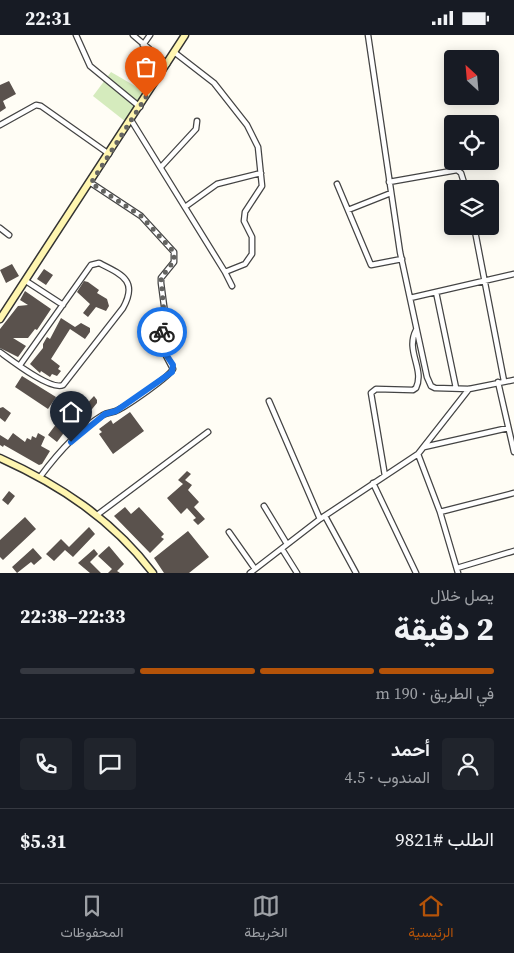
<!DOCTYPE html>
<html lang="ar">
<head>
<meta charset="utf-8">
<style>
	:root { --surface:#171b24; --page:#20242c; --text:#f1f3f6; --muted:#9ea1a6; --line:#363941; --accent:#b45309 }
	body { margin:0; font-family:"Source Serif 4",Vazirmatn,serif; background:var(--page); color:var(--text); direction:rtl; height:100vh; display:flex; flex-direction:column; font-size:19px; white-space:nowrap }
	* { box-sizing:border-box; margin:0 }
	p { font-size:16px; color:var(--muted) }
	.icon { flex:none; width:28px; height:28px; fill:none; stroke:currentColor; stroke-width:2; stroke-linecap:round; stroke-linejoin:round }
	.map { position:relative; height:538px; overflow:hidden; direction:ltr }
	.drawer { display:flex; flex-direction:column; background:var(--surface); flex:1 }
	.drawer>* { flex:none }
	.needle { width:32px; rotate:334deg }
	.fabs { position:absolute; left:444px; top:15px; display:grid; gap:10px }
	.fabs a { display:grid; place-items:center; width:55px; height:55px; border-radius:5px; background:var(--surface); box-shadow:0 2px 12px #0003; font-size:25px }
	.pin { position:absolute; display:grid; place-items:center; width:42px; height:42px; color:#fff; margin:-51px -21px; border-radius:50% 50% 50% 0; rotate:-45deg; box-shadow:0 0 5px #0007 }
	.pin .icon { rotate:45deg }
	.courier { position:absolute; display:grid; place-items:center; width:50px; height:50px; margin:-25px; border:4px solid #1a73e8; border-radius:50%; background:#fff; color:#222; box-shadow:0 1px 6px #0007 }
	.headline em { font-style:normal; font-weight:800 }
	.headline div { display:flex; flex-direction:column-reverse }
	.headline { display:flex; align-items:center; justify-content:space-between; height:85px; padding:0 20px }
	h1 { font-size:32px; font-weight:800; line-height:38px }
	.bar { display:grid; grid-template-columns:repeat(4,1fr); gap:8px 5px; align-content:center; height:60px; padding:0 20px }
	.bar i { height:6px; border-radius:4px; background:var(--line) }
	.bar .selected { background:var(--accent) }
	.bar p { grid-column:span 4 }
	.line { display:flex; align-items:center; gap:12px; padding:0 20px; border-top:1px solid var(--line) }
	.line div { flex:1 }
	.round { display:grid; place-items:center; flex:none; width:52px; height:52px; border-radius:5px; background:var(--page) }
	.status { display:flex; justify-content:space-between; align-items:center; height:35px; padding:0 25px; background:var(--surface); direction:ltr }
	.status svg { height:14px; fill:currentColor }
	.tabs { display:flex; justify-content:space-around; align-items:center; height:70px; border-top:1px solid var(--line); background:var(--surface); font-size:14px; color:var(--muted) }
	.tabs a { display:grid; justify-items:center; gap:2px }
	.tabs .selected { color:var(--accent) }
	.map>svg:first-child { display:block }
	.green { fill:#d5ebbd }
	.building { fill:#5a524d }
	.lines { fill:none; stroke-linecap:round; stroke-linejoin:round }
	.street-casing { stroke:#444; stroke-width:7 }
	.secondary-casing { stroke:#333; stroke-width:9 }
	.street { stroke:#fff; stroke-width:4.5 }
	.secondary { stroke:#fff6b0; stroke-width:6 }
	.done { stroke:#646461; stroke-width:5; stroke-dasharray:0 9 }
	.route { stroke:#1a73e8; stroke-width:6 }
</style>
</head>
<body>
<div class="status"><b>22:31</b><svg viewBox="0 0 49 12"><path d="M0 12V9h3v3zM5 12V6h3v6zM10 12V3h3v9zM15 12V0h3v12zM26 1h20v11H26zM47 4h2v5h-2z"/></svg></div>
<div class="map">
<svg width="514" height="538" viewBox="0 0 514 538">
	<rect width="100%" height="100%" fill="#fffdf5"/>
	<path class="green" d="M111,37L147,58L126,87L93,61Z"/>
	<path class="building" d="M9,46L16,59L3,66L6,73L0,77V50Z
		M12,229L19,241L6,248L0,235Z
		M44,234L53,240L46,250L37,244Z
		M84,246L88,247L99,255L97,258L107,264L109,271L106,276L96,272L88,282L83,278L90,269L77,257Z
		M25,256L51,274L37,295L35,294L28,303H13L26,311L18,322L0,313V294L18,271L28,270L20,265Z
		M61,283L75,292L81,288L90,293V297L85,304L70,294L51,324L60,331L58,334L61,336L57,341L52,339L50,342L41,336L40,338L30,329L43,313V309L47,302L50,304Z
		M22,341L56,362L48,374L15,352Z
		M94,361L97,365V368L88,379L86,377L82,381L78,378Z
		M3,372L11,378L5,387L0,383V373Z
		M130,377L144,396L113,419L99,399L102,397L99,394L111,385L113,389Z
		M57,388L66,395L57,407L48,400Z
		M13,398L25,407L27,403L31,405L32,401L36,403L38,398L45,402L41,411L50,416L42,429L39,430L4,410L3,412L0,410V400L8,405Z
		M187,436L191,439L185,445L192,450L188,455L199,467L194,472L205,484L198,490L193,485L196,483L187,473L181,479L167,463L183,449L178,445Z
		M9,456L15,461L8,470L2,465Z
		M125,472L131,479L139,472L164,499L161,502L164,504L150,518L114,481Z
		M25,482L36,494L3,525L0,522V505Z
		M89,492L95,499L73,522L65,515L54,526L46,519L61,504L69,512Z
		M188,496L209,522L189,538H164L154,523Z
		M109,511L124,529L117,536L120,538H108L112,534L98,521Z
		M33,513L42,523L34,530L31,527L17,538L12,532Z
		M94,514L98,519L90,527L101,538H90L78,528Z"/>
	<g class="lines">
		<defs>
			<path id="street" d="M76,0L90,31L140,72
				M133,0L167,29
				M368,0L400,217L427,342L431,351L435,353L469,354L514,345
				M143,10L150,0
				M174,17L214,48L247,90L258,112L262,151L245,177L244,186L252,202V219L245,229L225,237
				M131,85L225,237L232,251
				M0,90L36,70L41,71L109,119
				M161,132L196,94L197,86
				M389,147L457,135L461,138L466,154
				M337,149L371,230L402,224
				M185,172L217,149L261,138
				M348,175L391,158
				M474,191L504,346
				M0,193L9,200
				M26,246L63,270
				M436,257L456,353
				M410,263L514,239
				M0,317C11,325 51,356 63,350L123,273C138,246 123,240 99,228L91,230L20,330
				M498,347L514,417
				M269,366L320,484
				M424,412L508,393
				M418,419L440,477L458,538
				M385,441L371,358L376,354L413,355L416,353C425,334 405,316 416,295
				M40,442C57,419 78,395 103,380C108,377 113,378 118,375C128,370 169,342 173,334L163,315L162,290L165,278L161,248V243L174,227V217L141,181L91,148
				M373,448L416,538
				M264,471L287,509
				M440,477L514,458
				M97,480L208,397
				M325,481L356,538
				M229,497L255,534
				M282,514L297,538
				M457,533L514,516
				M250,538L320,484L418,419L469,354"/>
			<path id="secondary" d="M0,284L185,0
				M0,423C60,450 113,485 153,538"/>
		</defs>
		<use href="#street" class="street-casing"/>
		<use href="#secondary" class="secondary-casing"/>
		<use href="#street" class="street"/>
		<use href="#secondary" class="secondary"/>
	</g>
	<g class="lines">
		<path class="done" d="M146,62L91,148L141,181L174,217V226L161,243L164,278L162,297"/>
		<path class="route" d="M71,407L105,379L116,376L172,337L173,330L163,315L162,297"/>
	</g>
</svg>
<div class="fabs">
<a><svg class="needle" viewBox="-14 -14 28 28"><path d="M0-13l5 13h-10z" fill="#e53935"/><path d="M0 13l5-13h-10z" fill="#9ea1a6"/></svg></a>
<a><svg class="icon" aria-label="locate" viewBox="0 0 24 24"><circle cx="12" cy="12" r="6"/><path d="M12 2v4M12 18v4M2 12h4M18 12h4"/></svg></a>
<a><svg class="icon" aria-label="layers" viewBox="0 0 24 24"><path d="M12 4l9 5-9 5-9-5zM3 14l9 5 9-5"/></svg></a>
</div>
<div class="pin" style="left:146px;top:62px;background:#ea580c"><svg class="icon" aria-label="bag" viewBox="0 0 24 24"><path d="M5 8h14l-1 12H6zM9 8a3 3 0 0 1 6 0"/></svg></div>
<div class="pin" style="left:71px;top:407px;background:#1f2937"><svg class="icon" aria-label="home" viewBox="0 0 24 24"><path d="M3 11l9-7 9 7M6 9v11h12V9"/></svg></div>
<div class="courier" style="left:162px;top:297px"><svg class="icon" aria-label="bike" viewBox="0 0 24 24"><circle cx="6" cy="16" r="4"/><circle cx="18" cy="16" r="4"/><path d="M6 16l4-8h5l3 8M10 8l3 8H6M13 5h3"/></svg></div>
</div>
<section class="drawer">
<div class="headline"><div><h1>2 دقيقة</h1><p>يصل خلال</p></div><em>22:33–22:38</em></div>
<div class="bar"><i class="selected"></i><i class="selected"></i><i class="selected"></i><i></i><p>في الطريق · 190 m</p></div>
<div class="line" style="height:90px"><a class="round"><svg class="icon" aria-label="person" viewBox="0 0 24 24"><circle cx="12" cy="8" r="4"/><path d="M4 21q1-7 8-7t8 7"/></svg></a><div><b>أحمد</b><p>المندوب · 4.5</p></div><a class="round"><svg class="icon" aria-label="chat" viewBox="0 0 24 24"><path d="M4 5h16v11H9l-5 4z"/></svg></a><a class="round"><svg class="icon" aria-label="phone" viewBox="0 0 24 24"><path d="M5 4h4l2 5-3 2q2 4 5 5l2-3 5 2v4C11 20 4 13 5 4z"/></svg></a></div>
<div class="line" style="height:65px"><div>الطلب #9821</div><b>$5.31</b></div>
</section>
<nav class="tabs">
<a class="selected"><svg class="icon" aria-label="home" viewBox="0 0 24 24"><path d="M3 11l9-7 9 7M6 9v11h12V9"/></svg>الرئيسية</a>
<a><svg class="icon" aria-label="map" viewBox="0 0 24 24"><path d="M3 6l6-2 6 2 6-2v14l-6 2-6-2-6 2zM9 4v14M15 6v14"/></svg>الخريطة</a>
<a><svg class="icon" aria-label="saved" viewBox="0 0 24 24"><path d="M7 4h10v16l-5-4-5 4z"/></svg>المحفوظات</a>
</nav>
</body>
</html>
